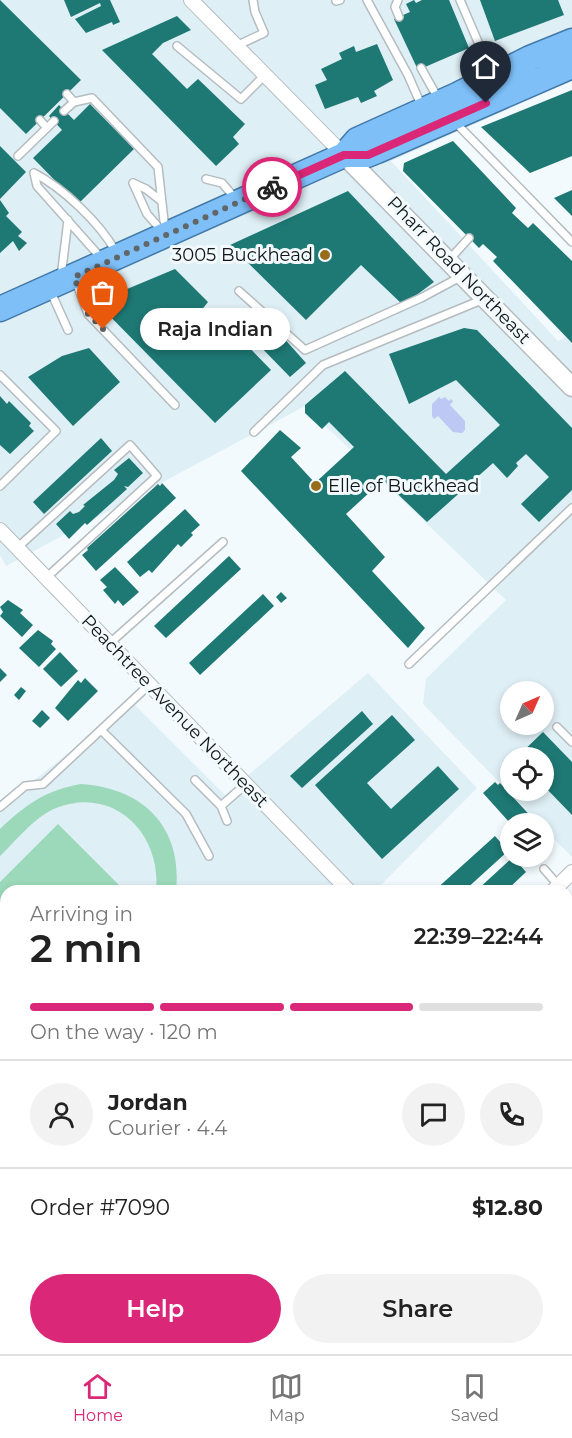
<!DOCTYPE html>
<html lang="en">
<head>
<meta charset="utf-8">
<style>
	:root { --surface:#fff; --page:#f2f2f2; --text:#222; --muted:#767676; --line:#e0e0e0; --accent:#db2777 }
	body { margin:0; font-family:Montserrat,sans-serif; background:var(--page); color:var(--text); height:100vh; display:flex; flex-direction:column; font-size:22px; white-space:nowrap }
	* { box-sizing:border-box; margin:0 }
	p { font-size:20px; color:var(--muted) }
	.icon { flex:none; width:33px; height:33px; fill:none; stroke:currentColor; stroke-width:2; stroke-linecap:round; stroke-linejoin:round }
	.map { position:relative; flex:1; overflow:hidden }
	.sheet { position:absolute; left:0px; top:885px; width:573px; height:470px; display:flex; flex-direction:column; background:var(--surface); border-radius:18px 18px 0 0; box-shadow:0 3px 9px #0003 }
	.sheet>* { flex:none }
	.needle { width:39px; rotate:45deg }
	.controls { position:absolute; left:500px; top:681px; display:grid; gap:12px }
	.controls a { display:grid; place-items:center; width:54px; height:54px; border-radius:50%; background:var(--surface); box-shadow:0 3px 9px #0003; font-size:30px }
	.pin { position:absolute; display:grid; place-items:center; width:51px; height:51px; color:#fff; margin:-62px -26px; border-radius:50% 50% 50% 0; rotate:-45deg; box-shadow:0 0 6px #0007 }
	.pin .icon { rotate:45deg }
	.courier { position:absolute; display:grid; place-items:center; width:60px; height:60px; margin:-30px; border:4px solid #db2777; border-radius:50%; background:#fff; color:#222; box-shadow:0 2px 8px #0007 }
	.bubble { position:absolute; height:42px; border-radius:21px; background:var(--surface); box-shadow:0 3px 9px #0003; font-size:20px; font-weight:600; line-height:42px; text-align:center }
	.summary em { font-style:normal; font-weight:600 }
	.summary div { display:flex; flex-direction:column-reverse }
	.summary { display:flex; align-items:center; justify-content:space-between; height:102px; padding:0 30px }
	h1 { font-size:39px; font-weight:600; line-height:45px }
	.bar { display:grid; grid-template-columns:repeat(4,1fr); gap:9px 6px; align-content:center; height:72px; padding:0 30px }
	.bar i { height:8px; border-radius:4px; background:var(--line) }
	.bar .selected { background:var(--accent) }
	.bar p { grid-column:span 4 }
	.line { display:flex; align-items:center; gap:15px; padding:0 30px; border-top:2px solid var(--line) }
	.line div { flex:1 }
	.round { display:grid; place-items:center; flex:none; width:63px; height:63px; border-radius:32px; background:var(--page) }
	.cta { display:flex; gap:12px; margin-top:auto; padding:12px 30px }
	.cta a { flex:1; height:69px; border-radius:36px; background:var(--accent); color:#fff; font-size:24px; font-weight:600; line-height:69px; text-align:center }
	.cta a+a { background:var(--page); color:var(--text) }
	.menu { display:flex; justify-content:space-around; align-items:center; height:84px; border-top:2px solid var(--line); background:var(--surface); font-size:16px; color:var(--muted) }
	.menu a { display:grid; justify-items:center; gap:3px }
	.menu .selected { color:var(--accent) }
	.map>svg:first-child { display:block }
	.built { fill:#deeff5; fill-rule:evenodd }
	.green { fill:#9bd9ba }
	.water { fill:#bdc8f5 }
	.building { fill:#1e7874 }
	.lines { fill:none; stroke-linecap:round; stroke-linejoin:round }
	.service-casing { stroke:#b5bcbf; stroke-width:10 }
	.minor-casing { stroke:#b5bcbf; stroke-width:16 }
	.tertiary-casing { stroke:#b5bcbf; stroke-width:21 }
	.trunk-casing { stroke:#4379a8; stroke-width:27 }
	.service { stroke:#fff; stroke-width:7 }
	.minor { stroke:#fff; stroke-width:14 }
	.tertiary { stroke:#fff; stroke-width:18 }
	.trunk { stroke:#7ebff8; stroke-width:24 }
	.done { stroke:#616668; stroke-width:6; stroke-dasharray:0 10.8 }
	.route { stroke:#db2777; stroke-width:8 }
	.poi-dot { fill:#986d1a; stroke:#f2fafd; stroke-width:2 }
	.labels { text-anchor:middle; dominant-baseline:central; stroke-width:6; stroke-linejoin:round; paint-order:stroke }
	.poi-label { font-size:18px; fill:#131617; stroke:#f2fafd; text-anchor:end }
	.street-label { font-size:18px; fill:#131617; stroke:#f2fafd }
</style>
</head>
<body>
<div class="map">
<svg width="572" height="1354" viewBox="0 0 572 1354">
	<rect width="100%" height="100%" fill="#f2fafd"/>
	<path class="built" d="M0,0H572V81L391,161L558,341L572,334V857L543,828V824L539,823L423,704L426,679L506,600L305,406L6,566L0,555ZM510,692H543V724H510ZM510,758H543V790H510Z
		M368,673L477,788L375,891H6V1348L71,1349L66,1354H0V807L71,751L128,698L225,795Z"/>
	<path class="green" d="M81,784C143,788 183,827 176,891H156C162,834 114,785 56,808C34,817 17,840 0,856V829C25,805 46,790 81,784Z
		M58,824L125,891H6V1046L0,1052V882Z
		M6,1057V1093L0,1097V1061Z"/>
	<path class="water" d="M439,397L441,399L445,397L449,401L451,399L453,401L450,405L465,421V430L462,433L453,432L438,416L434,419L432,416V404Z"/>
	<path class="building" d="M0,0L81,80L26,134L0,108Z
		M64,0H110L120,22L113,25L112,22L86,33L75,19L101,6L100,3L71,17Z
		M414,0L416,3L422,0H449L469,48L418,70L394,19L410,12L406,4Z
		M480,0H558L564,15L495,41Z
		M177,16L191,30L163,43L152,54L187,89L198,79L245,124L233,137L239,144L216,166L102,50Z
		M377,44L393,80L374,91L377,96L361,103L358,97L325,109L315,85L327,80L321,69L342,59L339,53L354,46L356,52Z
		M572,90V156L530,173L481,127Z
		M90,104L134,149L78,204L33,158L62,130L49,116L59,105L74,120Z
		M453,141L516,208L512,213L528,228L533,223L572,261V343L493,261L497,257L483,244L479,248L403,171L404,163Z
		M0,146L26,172L0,199Z
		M572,190V216L554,198Z
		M348,191L434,282L403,305L361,265L306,320L230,245Z
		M0,200L9,213L6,216L22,232L18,236L27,243L19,251L13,241L0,253Z
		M175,269L208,302L200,312L231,343L238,336L271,370L215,423L96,302Z
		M266,318L306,363L290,377L251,337Z
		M464,328L477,330L572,428V490L539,522L521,504L549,477L526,454L516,463L518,466L507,478L493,463L427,522L383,480L346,514L385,557L372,571L425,628L408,648L241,471L280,430L301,448L291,457L315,483L354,447L329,422L322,429L305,413V405L345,371L446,474L500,425L456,380L409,404L389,354Z
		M89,348L120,382L73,426L28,377L62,356Z
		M0,396L7,404L9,401L31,423L29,426L34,431L10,454L0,445Z
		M101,438L112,451L44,514L33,502Z
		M129,458L143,473L128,487L124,486L127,489L87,525L85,523L69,539L56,524L70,511L73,514L79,512L85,506L83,505L114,480L118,474L114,470Z
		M162,483L176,498L96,571L82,555L88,550L87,548L158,484L160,486Z
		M185,509L200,525L191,533L193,535L181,547L178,544L152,573L149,570L140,577L127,562Z
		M229,556L241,569L166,638L154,626Z
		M115,567L139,592L123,606L118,600L115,604L103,590L107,587L100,580Z
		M281,592L287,598L281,603L276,597Z
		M263,594L274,606L200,675L189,663Z
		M8,600L23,610L20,613L33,625L22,637L0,616L3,612L0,607Z
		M38,630L53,641L51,644L56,649L39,667L19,648Z
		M60,652L78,671L61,687L43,669Z
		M0,668L7,675L0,682Z
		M85,678L98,691L68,721L55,708L78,680L81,683Z
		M21,687L26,691L19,700L14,695Z
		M42,710L50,718L40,728L32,721Z
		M362,711L373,724L302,788L290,776Z
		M392,715L415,740L367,783L391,809L438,766L459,789L382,859L315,785Z
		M543,732L572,762V815L543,785V758H516Z
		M495,782L498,785L500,783L538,824H511L483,793Z
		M495,836L508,851L464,891H434Z
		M513,857L526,872L506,891H476Z
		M569,918L572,922V950L567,945Z
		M572,965V976L570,978L567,970Z
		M572,1034V1063L567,1068V1039Z
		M0,1129L6,1135V1228L2,1224L0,1226Z
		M567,1163L572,1168V1179L567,1184Z
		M0,1270L6,1275V1348H44L39,1354H4L0,1350V1342L5,1338L0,1333Z
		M567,1338L572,1341V1353L560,1354L549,1348H567Z
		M110,1348H132L136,1353L112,1354L114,1352Z
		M387,1348H417L419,1350L416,1354H392Z"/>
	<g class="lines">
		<defs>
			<path id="service" d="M367,0L408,75L422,107
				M398,0L395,7L399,17
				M460,0L491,72
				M336,1L340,0
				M177,46L241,99L265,75
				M236,46L264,33L255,12L253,0
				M421,68L439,100
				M67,94L74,102
				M64,111L74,102L92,98L158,167L165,230
				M40,120L47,128
				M454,121L572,242
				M18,156L54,121
				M34,173C63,188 100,223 116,252
				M34,173L37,186L102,259
				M206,179L222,183L235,198
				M133,183L147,214L162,231
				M133,183L146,189L160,200
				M449,260L469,238
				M61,277L68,220
				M75,279L88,314L175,405
				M50,290L68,330
				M239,291L305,350L421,298L462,276
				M0,375L56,431L0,486
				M254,432L323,365L484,299
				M17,548L130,445L157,476L46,578
				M110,643L223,542
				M409,664L572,508
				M557,727L572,742
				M101,730L186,814L209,856
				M195,780L221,806L227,821
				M221,806L246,784
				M0,807L25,786L43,784L150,684
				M544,869L558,885"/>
			<path id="minor" d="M191,0L344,155
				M0,530L349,891
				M553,891L572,872
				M567,1115L572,1120
				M567,1285L572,1282
				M183,1348L189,1354
				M66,1354L71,1348
				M475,1354L482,1348"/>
			<path id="tertiary" d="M344,155L572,387"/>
			<path id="trunk" d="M344,155L357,140L457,95L530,58L572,41
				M0,309L344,155H367L377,151L572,66"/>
		</defs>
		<use href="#service" class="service-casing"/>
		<use href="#minor" class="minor-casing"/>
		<use href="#tertiary" class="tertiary-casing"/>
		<use href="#trunk" class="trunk-casing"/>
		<use href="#service" class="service"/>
		<use href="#minor" class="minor"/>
		<use href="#tertiary" class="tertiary"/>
		<use href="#trunk" class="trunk"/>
	</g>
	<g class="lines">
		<path class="done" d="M103,329L88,314L74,277L272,187"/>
		<path class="route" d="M272,187L344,155H368L377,151L486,103"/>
	</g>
	<g class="poi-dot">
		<circle cx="325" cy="255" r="6"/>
		<circle cx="316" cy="486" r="6"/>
	</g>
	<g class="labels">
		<g class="poi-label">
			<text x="313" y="255">3005 Buckhead</text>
			<text x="328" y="486" text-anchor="start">Elle of Buckhead</text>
		</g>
		<g class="street-label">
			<text transform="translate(459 270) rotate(46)">Pharr Road Northeast</text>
			<text transform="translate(175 711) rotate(46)">Peachtree Avenue Northeast</text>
		</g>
	</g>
</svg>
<div class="controls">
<a><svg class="needle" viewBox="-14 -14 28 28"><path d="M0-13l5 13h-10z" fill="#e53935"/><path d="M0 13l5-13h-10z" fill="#767676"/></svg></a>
<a><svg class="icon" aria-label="locate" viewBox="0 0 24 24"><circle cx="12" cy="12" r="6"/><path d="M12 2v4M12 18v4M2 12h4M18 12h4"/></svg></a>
<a><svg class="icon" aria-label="layers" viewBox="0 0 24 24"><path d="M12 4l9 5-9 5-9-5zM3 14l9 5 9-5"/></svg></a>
</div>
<div class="pin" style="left:103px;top:329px;background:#ea580c"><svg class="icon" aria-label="bag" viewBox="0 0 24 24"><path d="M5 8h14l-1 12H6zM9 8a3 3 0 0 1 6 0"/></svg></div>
<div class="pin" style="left:486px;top:103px;background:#1f2937"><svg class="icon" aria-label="home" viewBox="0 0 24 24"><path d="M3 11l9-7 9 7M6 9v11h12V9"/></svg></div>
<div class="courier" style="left:272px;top:187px"><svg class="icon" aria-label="bike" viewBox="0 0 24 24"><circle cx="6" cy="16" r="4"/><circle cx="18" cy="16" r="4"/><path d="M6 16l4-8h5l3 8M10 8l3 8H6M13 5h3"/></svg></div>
<div class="bubble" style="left:140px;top:308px;width:150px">Raja Indian</div>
<section class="sheet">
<div class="summary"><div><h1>2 min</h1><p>Arriving in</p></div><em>22:39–22:44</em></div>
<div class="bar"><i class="selected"></i><i class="selected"></i><i class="selected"></i><i></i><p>On the way · 120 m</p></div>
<div class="line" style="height:108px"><a class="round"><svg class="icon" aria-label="person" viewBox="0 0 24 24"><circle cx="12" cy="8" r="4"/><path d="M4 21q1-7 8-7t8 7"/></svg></a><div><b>Jordan</b><p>Courier · 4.4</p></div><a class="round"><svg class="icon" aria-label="chat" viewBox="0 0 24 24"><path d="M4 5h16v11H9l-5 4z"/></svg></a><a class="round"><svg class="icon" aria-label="phone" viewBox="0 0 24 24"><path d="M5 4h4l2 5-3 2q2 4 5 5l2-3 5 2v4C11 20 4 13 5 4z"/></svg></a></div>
<div class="line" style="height:78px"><div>Order #7090</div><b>$12.80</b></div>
<div class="cta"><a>Help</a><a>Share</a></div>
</section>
</div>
<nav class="menu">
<a class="selected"><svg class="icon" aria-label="home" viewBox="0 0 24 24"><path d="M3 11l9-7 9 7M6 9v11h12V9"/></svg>Home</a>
<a><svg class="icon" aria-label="map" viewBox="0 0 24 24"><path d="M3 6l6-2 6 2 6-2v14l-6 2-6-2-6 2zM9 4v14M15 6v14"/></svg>Map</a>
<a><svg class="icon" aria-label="saved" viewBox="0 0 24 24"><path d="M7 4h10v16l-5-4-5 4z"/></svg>Saved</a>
</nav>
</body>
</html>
